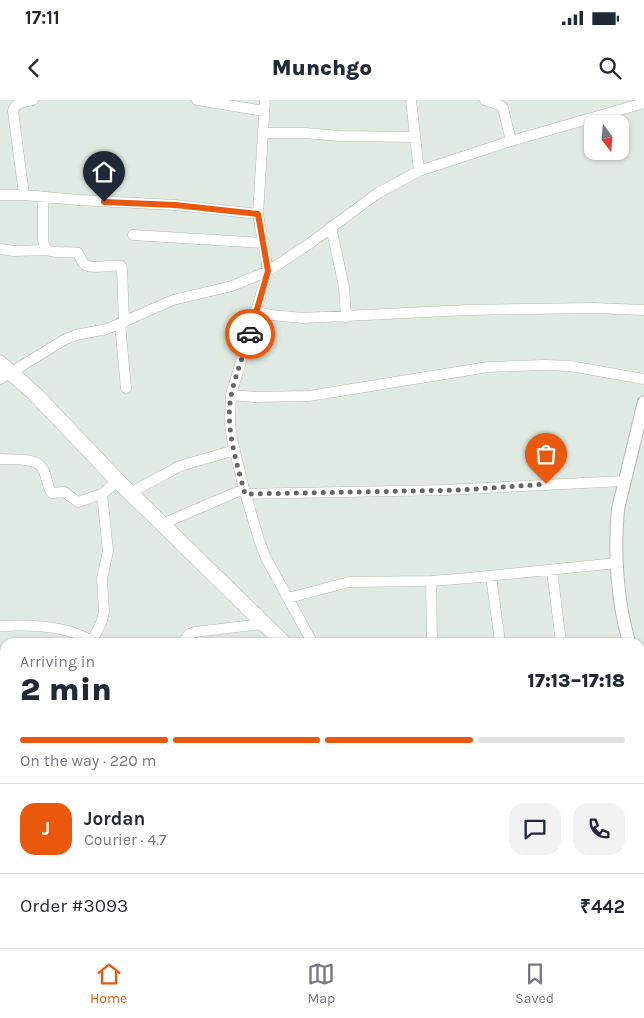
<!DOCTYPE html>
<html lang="en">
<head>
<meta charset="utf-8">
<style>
	:root { --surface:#fff; --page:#f2f2f3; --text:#1f2937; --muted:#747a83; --line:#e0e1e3; --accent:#ea580c }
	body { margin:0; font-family:Karla,sans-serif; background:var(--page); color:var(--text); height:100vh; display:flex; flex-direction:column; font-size:19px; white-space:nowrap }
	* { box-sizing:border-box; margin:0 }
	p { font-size:16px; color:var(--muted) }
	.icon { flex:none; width:28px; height:28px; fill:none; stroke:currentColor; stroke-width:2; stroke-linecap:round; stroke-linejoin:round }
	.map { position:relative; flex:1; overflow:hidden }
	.details { position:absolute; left:0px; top:538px; width:645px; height:311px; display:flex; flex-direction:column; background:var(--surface); border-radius:15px 15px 0 0; box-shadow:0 1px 4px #0004 }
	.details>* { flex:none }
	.needle { width:32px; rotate:164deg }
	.buttons { position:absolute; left:584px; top:15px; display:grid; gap:10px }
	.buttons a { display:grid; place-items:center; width:45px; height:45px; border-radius:10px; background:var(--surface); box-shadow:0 1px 4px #0004; font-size:25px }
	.pin { position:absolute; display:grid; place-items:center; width:42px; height:42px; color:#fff; margin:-51px -21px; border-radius:50% 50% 50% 0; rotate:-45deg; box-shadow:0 0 5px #0007 }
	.pin .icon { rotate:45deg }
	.courier { position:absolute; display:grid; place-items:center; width:50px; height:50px; margin:-25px; border:4px solid #ea580c; border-radius:50%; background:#fff; color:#222; box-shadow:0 1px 6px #0007 }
	.headline em { font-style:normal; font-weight:800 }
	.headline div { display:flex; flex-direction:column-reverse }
	.headline { display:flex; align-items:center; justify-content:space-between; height:85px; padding:0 20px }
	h1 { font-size:32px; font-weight:800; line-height:38px }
	.bar { display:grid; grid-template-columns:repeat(4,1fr); gap:8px 5px; align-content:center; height:60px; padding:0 20px }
	.bar i { height:6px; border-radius:4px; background:var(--line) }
	.bar .selected { background:var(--accent) }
	.bar p { grid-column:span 4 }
	.line { display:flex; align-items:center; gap:12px; padding:0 20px; border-top:1px solid var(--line) }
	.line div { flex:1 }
	.round { display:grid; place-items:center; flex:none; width:52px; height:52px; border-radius:15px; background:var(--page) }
	.status { display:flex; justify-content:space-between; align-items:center; height:35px; padding:0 25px; background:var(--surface); direction:ltr }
	.status svg { height:14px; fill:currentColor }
	header { display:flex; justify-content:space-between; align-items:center; height:65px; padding:0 20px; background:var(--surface); font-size:22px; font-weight:800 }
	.menu { display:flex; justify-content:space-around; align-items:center; height:70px; border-top:1px solid var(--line); background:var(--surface); font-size:14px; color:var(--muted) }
	.menu a { display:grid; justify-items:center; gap:2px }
	.menu .selected { color:var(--accent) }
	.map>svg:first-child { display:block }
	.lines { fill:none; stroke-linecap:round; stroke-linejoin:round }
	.minor-casing { stroke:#b2bbb4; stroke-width:11 }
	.tertiary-casing { stroke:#b2bbb4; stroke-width:14 }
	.primary-casing { stroke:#b2bbb4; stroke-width:16 }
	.minor { stroke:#fff; stroke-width:10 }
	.tertiary { stroke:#fff; stroke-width:12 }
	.primary { stroke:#fff; stroke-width:15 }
	.done { stroke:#626762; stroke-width:5; stroke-dasharray:0 9 }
	.route { stroke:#ea580c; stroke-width:6 }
</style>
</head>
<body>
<div class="status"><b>17:11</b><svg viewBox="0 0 49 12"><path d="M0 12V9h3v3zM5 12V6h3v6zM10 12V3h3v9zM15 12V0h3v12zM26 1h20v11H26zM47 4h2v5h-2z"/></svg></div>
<header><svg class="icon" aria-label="back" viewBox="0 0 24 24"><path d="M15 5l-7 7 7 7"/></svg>Munchgo<svg class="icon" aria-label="search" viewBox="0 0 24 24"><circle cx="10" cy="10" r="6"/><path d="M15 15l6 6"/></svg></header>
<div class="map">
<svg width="644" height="848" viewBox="0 0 644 848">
	<rect width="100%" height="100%" fill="#e1eae2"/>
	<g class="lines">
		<defs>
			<path id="minor" d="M197,0L264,11
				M265,0L258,114L268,171L231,295L230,323L232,339L244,389L259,440L266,458L312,542
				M411,0L419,71
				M485,0L499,5L503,8L511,41
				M263,33H306L339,36L415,37
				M0,95H24L78,100L175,105L258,114
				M24,95L13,11C16,1 25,2 33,0
				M43,97V140C44,158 64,150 78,153C80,156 81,161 84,164C90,170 111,164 121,166L122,169L124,222
				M331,127L344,187L346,217
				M133,135L263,143
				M0,149L14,151L46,150
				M257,212L271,215L303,218L467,210L593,208L644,210
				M120,224L126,288
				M0,279L64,240L76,235L107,229L173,200L232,186L268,171L309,144L378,93L419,71L511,41L644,3
				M231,295L255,297L309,296L488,267L545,265L570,266L644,279
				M0,359C12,360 38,356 44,371C47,378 47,387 52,393L64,392L78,402L102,394L118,381
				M130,393L180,366L235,350
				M245,394L445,390L625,381
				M162,424L244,389
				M552,471L561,542
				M491,476L500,542
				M431,481L432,542
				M288,498L349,482L431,481L469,478L617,463
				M0,526C26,525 56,525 80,535C85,537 89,540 94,542
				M92,541L102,521L104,511L102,479L108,451L102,394
				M183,542L189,534L195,532L263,524
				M0,661V663
				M640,711L644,710
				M640,796L644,795
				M0,817L5,821
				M21,844L22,848
				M127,844L138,848
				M504,844L507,848
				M454,848L465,844"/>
			<path id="tertiary" d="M629,542C617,501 614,452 618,409L644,302
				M640,568L644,576"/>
			<path id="primary" d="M0,263L34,293L118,381L283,542
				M402,844L405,848"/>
		</defs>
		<use href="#minor" class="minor-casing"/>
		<use href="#tertiary" class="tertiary-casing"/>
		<use href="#primary" class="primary-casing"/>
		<use href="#minor" class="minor"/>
		<use href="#tertiary" class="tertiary"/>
		<use href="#primary" class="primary"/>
	</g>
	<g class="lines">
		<path class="done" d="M250,234C244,254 235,275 231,296C225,328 237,364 245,394L461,390L546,384"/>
		<path class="route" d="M104,102L175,105L258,114L268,171L250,234"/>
	</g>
</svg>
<div class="buttons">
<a><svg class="needle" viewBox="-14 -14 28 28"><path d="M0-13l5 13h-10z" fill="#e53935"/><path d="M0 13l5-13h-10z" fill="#747a83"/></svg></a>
</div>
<div class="pin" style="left:546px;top:384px;background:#ea580c"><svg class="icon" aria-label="bag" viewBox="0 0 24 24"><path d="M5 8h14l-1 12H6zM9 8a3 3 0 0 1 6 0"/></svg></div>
<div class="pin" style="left:104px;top:102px;background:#1f2937"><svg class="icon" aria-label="home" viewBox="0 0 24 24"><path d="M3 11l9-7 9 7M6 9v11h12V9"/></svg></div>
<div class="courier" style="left:250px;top:234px"><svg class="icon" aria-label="car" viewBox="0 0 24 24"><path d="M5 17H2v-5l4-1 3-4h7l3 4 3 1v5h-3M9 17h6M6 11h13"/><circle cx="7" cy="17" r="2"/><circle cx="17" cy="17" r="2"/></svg></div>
<section class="details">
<div class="headline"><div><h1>2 min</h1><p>Arriving in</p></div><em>17:13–17:18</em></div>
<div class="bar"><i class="selected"></i><i class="selected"></i><i class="selected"></i><i></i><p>On the way · 220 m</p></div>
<div class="line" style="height:90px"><b class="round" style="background:var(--accent);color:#fff">J</b><div><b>Jordan</b><p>Courier · 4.7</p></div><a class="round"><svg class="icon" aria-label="chat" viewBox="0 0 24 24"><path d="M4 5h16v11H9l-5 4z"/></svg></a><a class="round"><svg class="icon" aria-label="phone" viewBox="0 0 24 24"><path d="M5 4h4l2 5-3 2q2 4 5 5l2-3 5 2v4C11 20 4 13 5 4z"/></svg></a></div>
<div class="line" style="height:65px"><div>Order #3093</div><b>₹442</b></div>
</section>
</div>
<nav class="menu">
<a class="selected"><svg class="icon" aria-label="home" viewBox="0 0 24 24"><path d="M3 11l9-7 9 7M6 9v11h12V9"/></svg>Home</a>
<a><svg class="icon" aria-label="map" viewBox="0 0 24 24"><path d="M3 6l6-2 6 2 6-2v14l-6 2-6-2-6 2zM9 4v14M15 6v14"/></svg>Map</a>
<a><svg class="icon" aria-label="saved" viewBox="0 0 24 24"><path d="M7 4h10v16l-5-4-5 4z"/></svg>Saved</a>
</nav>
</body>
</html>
